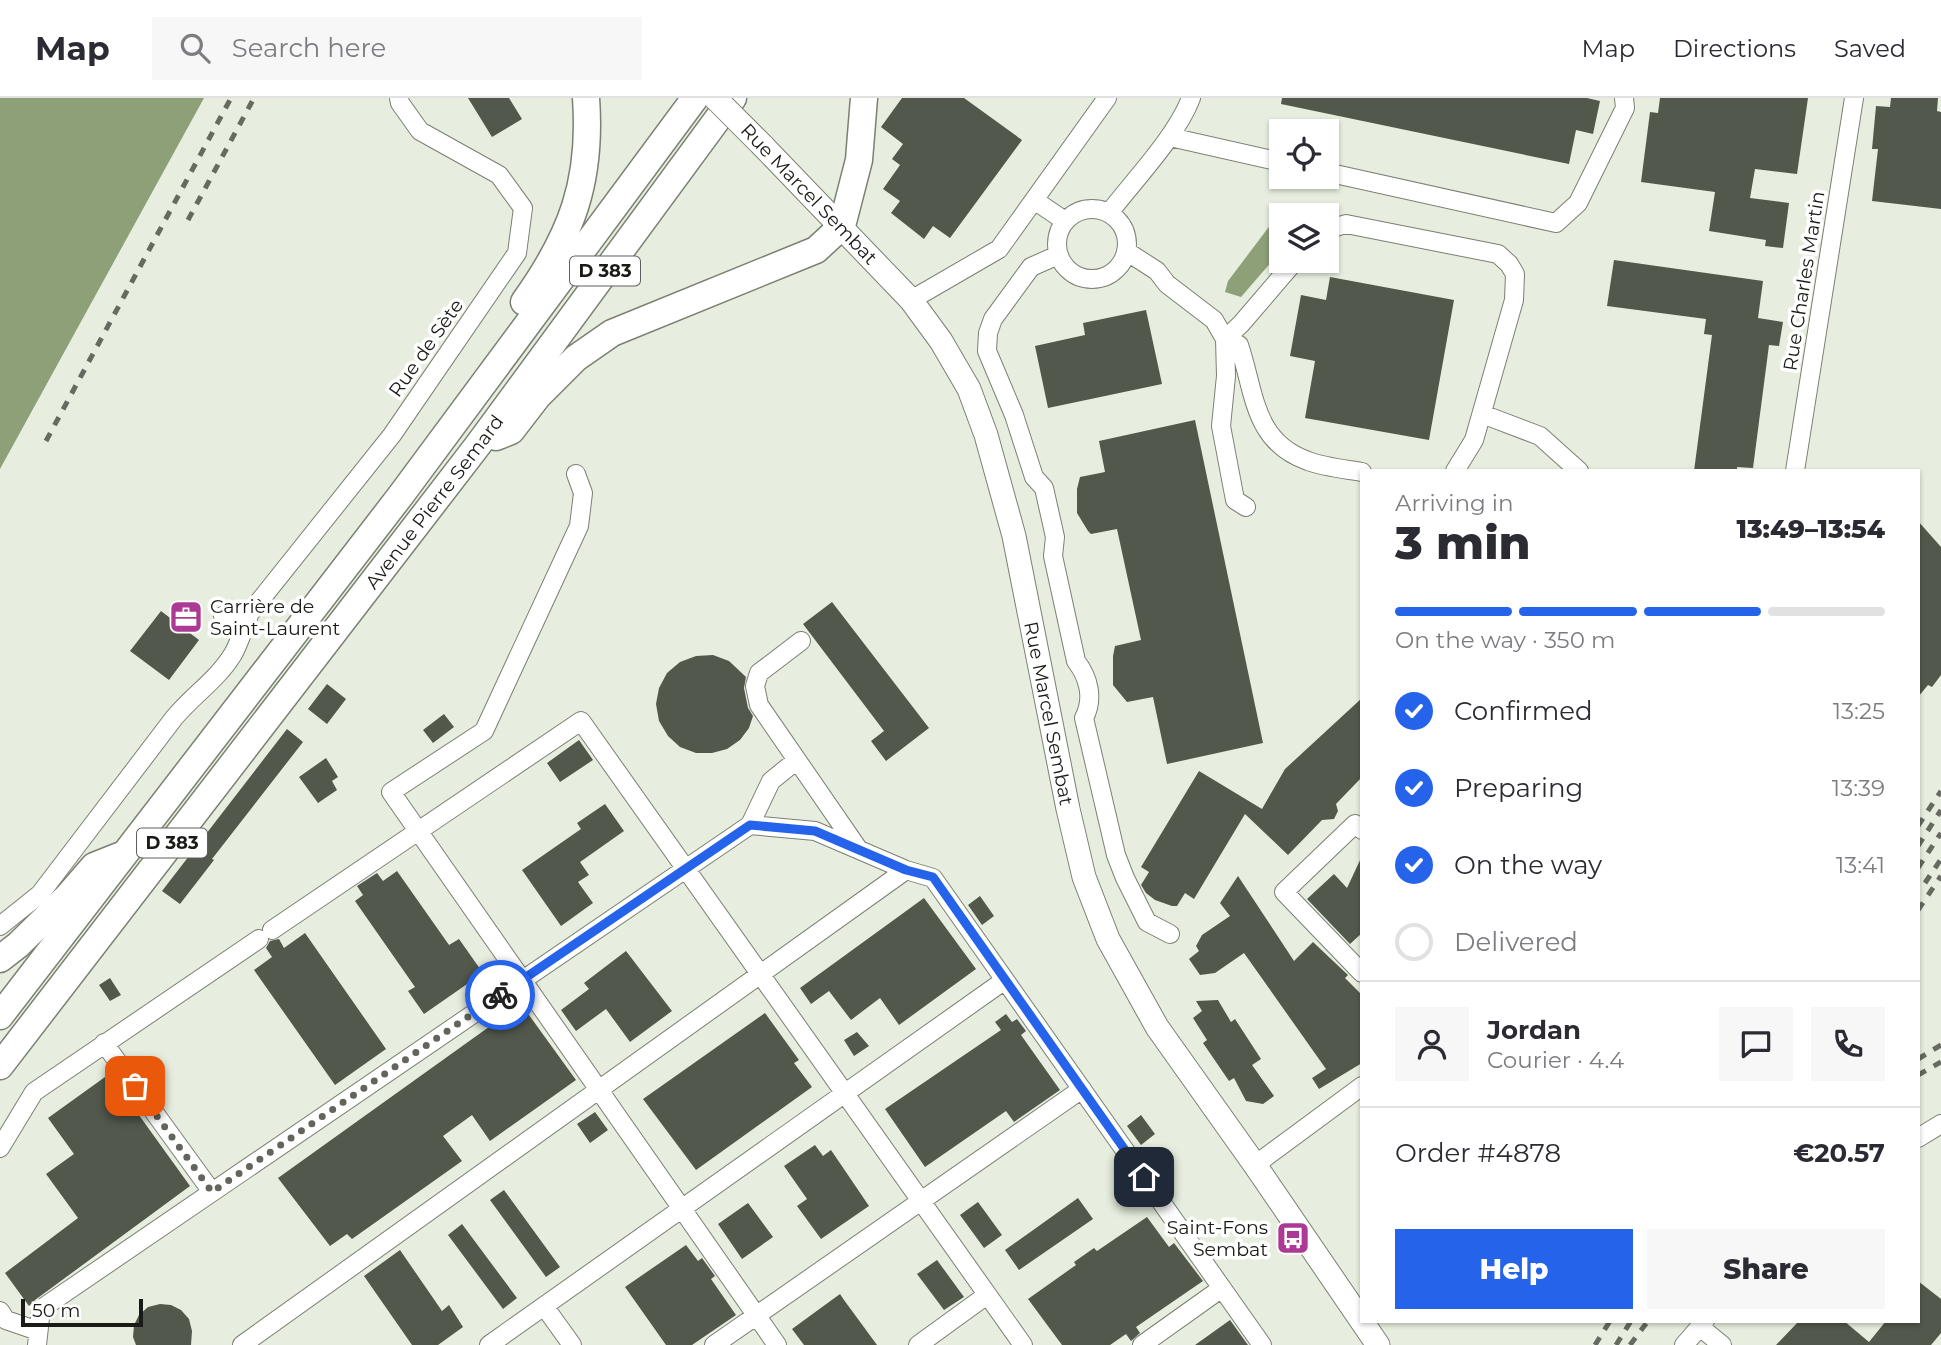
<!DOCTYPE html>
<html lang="en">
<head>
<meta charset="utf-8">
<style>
	:root { --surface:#fff; --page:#f7f7f7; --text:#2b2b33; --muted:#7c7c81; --line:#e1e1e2; --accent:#2563eb }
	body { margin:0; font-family:Montserrat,sans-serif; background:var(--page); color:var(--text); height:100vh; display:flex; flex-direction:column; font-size:26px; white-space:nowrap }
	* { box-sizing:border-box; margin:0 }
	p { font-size:23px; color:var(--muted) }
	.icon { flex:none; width:38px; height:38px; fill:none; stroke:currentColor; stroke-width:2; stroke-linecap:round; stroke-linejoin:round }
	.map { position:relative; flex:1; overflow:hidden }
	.sheet { position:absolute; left:1360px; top:371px; width:560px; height:854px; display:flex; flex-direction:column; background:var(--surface); border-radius:0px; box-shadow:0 2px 5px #0004 }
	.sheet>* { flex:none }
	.buttons { position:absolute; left:1269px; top:21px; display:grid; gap:14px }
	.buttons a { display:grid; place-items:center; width:70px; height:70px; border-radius:0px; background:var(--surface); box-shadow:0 2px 5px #0004; font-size:35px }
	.scale { position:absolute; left:21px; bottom:18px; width:122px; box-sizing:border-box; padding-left:7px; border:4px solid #191b16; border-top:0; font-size:19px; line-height:24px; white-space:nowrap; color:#191b16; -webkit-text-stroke:5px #fff; paint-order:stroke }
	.pin { position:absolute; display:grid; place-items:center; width:60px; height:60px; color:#fff; margin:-30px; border-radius:14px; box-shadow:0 4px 10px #0006 }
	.courier { position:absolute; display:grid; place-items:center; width:70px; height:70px; margin:-35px; border:5px solid #2563eb; border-radius:50%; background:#fff; color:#222; box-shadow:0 2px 9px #0007 }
	.head em { font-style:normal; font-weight:800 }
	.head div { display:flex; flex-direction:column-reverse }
	.head { display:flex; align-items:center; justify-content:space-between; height:119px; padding:0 35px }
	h1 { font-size:46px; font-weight:800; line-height:52px }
	.bar { display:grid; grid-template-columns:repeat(4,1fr); gap:10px 7px; align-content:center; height:84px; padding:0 35px }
	.bar i { height:9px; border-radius:5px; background:var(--line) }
	.bar .active { background:var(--accent) }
	.bar p { grid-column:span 4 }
	.line { display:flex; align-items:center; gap:18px; padding:0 35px; border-top:2px solid var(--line) }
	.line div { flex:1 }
	.round { display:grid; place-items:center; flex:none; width:74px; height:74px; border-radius:0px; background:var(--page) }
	ol { padding:0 35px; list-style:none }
	li { display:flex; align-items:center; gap:21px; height:77px }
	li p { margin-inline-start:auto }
	li .icon { padding:7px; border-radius:50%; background:var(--accent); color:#fff; stroke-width:4 }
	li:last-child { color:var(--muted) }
	li i { width:38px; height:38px; border:4px solid var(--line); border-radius:50% }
	.button { display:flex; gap:14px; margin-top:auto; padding:14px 35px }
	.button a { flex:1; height:80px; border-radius:0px; background:var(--accent); color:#fff; font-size:28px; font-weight:800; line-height:80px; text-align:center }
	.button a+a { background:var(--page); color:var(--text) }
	header { display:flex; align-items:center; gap:42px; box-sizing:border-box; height:98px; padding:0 35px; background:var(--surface); border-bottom:2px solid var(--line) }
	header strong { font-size:33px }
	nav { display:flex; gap:38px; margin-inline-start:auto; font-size:24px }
	.search { width:490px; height:63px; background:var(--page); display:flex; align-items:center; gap:18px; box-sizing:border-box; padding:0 24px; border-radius:0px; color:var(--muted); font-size:26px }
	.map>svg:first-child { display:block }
	.water { fill:#8da077 }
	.building { fill:#52584b }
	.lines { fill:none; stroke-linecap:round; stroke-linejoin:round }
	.minor-casing { stroke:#7a8072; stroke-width:20 }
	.major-casing { stroke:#7a8072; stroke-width:25 }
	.highway-casing { stroke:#7a8072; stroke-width:29 }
	.minor { stroke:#fff; stroke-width:18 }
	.major { stroke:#fff; stroke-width:23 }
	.highway { stroke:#fff; stroke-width:26 }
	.rail { stroke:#666a61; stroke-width:5; stroke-dasharray:9 9; stroke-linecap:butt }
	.major-bridge-casing { stroke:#7a8072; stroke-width:25; stroke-linecap:butt }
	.major-bridge { stroke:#fff; stroke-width:23 }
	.done { stroke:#61655c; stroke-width:7; stroke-dasharray:0 12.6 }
	.route { stroke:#2563eb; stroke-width:9 }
	.labels { text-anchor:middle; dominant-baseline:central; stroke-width:7; stroke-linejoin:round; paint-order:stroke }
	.shield { fill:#fff; stroke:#5e5f5c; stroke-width:2 }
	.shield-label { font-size:18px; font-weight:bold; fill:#191b16 }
	.street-label { font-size:19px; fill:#191b16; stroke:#fff }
	.poi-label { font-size:19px; fill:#191b16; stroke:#fff; text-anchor:start }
</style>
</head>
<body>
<header>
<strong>Map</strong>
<div class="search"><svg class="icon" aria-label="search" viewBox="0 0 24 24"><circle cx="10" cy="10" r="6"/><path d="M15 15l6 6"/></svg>Search here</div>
<nav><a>Map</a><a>Directions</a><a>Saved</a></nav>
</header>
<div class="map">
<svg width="1941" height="1247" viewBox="0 0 1941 1247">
	<rect width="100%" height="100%" fill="#e7eedf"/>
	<path class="water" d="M0,0H204L0,371Z
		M1287,105L1309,109L1310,117H1281V153L1241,199L1225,194L1228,183Z"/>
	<path class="building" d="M468,0H509L522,21L492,39Z
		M902,0H964L1022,42L950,140L933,128L924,141L891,115L900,103L883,91L900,67L892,61L903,46L881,29Z
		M1282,0H1587L1600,3L1593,36L1576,32L1569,66L1281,6Z
		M1660,0H1808L1797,76L1755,71L1750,100L1789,105L1783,150L1765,148L1766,142L1709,133L1715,94L1641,84L1650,14L1658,15Z
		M1891,0H1938L1937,13L1941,14V111L1872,103L1878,51H1872L1876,8L1890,9Z
		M1614,162L1763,183L1758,220L1783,224L1779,248L1769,247L1753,370L1737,369V373H1694L1712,237L1704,236L1706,221L1607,208Z
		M1330,179L1454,202L1429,342L1305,320L1315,263L1290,258L1301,197L1326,202Z
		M1146,212L1162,286L1048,310L1035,248L1085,237L1083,225Z
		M1195,322L1263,645L1167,666L1153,599L1127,604L1113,587V558L1115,548L1141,542L1117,431L1091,436L1088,433L1077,415V391L1080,379L1105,374L1099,343Z
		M1918,423L1941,449V577L1932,589L1928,587L1918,599Z
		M832,504L929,630L886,663L871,643L884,633L803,526Z
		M161,513L199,542L169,582L130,553Z
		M713,557L729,563L746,579L744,590L748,610L753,618L749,630L740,642L727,651L712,655H696L680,649L668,638L659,623L656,606L659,590L667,575L680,564L696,558Z
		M327,586L346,601L327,626L308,611Z
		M1362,600V679L1336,706L1338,713L1334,721L1322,722L1288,757L1245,716L1194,801L1185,795L1177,808H1172L1155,802L1146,795L1141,787L1149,774L1141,769L1199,673L1262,711L1285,671Z
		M444,616L454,629L433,645L423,632Z
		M287,631L303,644L212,761L214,762L180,806L162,793Z
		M579,642L593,662L560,684L547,665Z
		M326,660L338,679L332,683L337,692L318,705L299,679Z
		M605,706L624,733L580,764L589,777L578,784L593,805L561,828L522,772L581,731L577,725Z
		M1362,758V835L1350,846L1307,801L1334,776L1347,790Z
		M397,773L449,847L459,841L483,875L424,916L408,893L415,889L355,803L363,797L357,788L377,775L383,783Z
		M1238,778L1294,863L1313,844L1348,877L1345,880L1362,897V965L1319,991L1312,980L1326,971L1244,855L1215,875L1200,877L1189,861L1199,853L1196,848L1202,837L1230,818L1220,805Z
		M980,798L994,818L982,827L968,807Z
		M924,800L976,871L899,927L880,900L851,922L829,893L811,906L800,890Z
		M305,835L386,951L335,987L254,872L272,859L266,850L270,843L279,841L284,850Z
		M626,853L672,913L630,944L606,911L576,933L561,912L589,891L584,885Z
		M110,880L121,897L110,903L99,887Z
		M1218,902L1231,924L1235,921L1261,961L1252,967L1274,998L1263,1006L1246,1003L1234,980L1229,983L1203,945L1207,942L1193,920L1202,913L1196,903Z
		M521,906L576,982L490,1043L472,1017L443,1038L462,1063L352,1141L347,1136L330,1148L278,1080Z
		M765,915L799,962L794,965L812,989L696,1072L643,1001Z
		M1006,916L1012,924L1017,921L1026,933L1021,937L1060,992L1014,1024L1006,1013L925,1069L885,1011L1001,932L995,924Z
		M857,934L869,948L854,958L844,942Z
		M105,979L130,1015L136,1013L190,1088L35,1202L29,1208L5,1175L78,1120L46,1076L74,1056L48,1020Z
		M595,1014L608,1032L590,1045L577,1026Z
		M1141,1017L1155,1036L1141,1047L1127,1028Z
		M815,1047L823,1058L831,1052L869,1108L821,1141L797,1108L807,1101L784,1068Z
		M504,1092L560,1169L546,1179L490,1102Z
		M1078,1100L1093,1121L1019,1172L1005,1152Z
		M978,1104L1002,1137L984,1150L960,1117Z
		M748,1105L773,1139L742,1161L718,1126Z
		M1147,1119L1169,1149L1174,1145L1203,1183L1136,1229L1140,1235L1131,1243L1126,1236L1110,1247H1062L1028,1201L1076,1167L1074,1164L1094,1150L1097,1153Z
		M462,1126L517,1200L503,1211L448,1137Z
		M686,1147L698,1163L702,1160L715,1178L711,1181L736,1217L692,1247H666L625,1189Z
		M400,1152L442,1213L449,1207L463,1229L438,1247H412L364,1178Z
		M937,1162L964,1199L944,1212L917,1176Z
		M1918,1183L1941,1201V1235L1931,1247H1776L1799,1223H1844L1869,1244L1886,1223H1918Z
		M840,1196L844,1202L877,1247H804L792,1231Z
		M160,1206L171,1207L181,1212L189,1221L192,1233L191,1247H136L133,1239L134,1227L139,1217L148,1209Z
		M1230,1222L1248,1247H1195Z"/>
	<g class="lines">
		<defs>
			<path id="minor" d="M1170,39L1281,64
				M1326,74L1556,125L1578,105L1625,10L1624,0
				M1034,102L1065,123
				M1057 146a35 35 0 1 1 70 0a35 35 0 1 1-70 0Z
				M1109,115C1135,81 1176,39 1191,0
				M1326,132L1346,126L1498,156L1509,166L1515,176L1514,202L1474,342L1455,373
				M1126,153L1157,173L1167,186L1214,222L1225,241L1226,278L1221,328L1235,402L1246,409
				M1058,157L1031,169L993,221L988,235L987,253L1014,317L1034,379L1044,390L1055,439L1053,458L1076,563C1089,580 1094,601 1084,620L1116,757L1125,780L1147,824L1170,836
				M1295,163L1241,226L1225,241L1239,247C1255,294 1253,344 1308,363C1324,369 1344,371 1362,374
				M911,202L999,151L1107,0
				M1482,316L1540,338L1579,373
				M1795,373L1854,0
				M576,376L583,395L579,428L484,633L391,694L777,1247
				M223,518L250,515L392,337L517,155L523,110L499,77L420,33L400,5L399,0
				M801,543L759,575L755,588L759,607L859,752
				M750,727L815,733L906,772L933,780L1262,1247
				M1362,732L1355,726L1284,794L1362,875
				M0,828L40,796L174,620C192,598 218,581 233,556C240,544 244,528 250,515
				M272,832L581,623L1023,1247
				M104,945L212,1094
				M1918,1040L1941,1026
				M0,1050L34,994L259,841
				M1255,1067L1362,988
				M544,1208L572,1247
				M0,1213L6,1222L38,1233
				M1700,1229L1722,1247
				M37,1247L41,1211L750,727L771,683L797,662
				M242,1247L906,772
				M489,1247L1005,882
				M714,1247L1082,991
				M918,1247L987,1197
				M1142,1247L1222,1190
				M1684,1247L1705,1223"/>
			<g id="major">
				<path id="s1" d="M762,47L911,202L941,243L969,291L986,337L1014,438L1068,711L1084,779L1108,841L1157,929L1255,1067L1378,1247"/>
			</g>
			<g id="highway">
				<path d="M524,204C572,137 592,83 586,0"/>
				<path d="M496,339L511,333L538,298L576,260L612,235L816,152L842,128L859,62L864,0"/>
				<path d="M0,861L18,847L68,798L94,768L119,758"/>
				<path d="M0,918L401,397L695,0"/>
				<path id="s2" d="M0,968L478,347L733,0"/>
			</g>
		</defs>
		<use href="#minor" class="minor-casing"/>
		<use href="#major" class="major-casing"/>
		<use href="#highway" class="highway-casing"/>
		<use href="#minor" class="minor"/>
		<use href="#major" class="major"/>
		<use href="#highway" class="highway"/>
		<path class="rail" d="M188,122L254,0
			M46,343L231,0
			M1918,728L1941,693
			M1918,748L1941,712
			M1918,770L1941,735
			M1925,785L1941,761
			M1918,812L1941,778
			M1918,961L1941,947
			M1918,977L1941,964
			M1595,1247L1610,1223
			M1616,1247L1631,1223
			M1630,1247L1648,1223"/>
		<defs>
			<path id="major-bridge" d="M715,0L762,47"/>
		</defs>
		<use href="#major-bridge" class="major-bridge-casing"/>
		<use href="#major-bridge" class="major-bridge"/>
	</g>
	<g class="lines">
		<path class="done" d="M135,988L212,1094L500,897"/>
		<path class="route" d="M500,897L750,727L815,733L906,772L933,779L1144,1079"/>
	</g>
	<defs>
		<symbol id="office-square" viewBox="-11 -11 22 22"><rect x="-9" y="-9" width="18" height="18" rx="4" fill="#ac3993" stroke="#fff"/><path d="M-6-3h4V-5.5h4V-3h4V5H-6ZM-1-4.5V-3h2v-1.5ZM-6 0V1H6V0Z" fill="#fff"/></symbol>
		<symbol id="bus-square" viewBox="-11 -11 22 22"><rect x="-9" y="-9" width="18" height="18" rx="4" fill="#ac3993" stroke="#fff"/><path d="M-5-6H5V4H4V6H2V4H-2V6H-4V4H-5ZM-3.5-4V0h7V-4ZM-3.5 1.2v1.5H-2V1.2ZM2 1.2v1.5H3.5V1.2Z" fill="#fff"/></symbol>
	</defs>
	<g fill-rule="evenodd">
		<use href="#office-square" x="167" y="500" width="38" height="38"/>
		<use href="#bus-square" x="1274" y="1121" width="38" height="38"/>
	</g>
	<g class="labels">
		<g class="shield">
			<rect x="570" y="158.5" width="70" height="29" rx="5"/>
			<rect x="137" y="730.5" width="70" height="29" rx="5"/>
		</g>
		<g class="shield-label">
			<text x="605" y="173">D 383</text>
			<text x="172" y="745">D 383</text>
		</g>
		<g class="street-label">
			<text transform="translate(809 96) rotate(46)">Rue Marcel Sembat</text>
			<text transform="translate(1804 183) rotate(-81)">Rue Charles Martin</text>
			<text transform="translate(426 250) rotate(-55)">Rue de Sète</text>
			<text stroke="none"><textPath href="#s2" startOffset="712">Avenue Pierre Semard</textPath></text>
			<text stroke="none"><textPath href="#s1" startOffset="656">Rue Marcel Sembat</textPath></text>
		</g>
		<g class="poi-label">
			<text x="210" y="508">Carrière de<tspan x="210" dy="22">Saint-Laurent</tspan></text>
			<text x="1268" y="1129" text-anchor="end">Saint-Fons<tspan x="1268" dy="22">Sembat</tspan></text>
		</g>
	</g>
</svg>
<div class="buttons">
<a><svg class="icon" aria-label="locate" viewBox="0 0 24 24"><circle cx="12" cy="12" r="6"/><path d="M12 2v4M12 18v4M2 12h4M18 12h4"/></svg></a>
<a><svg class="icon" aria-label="layers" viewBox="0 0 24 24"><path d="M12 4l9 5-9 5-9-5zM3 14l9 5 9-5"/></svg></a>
</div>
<div class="scale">50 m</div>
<div class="pin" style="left:135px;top:988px;background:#ea580c"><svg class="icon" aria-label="bag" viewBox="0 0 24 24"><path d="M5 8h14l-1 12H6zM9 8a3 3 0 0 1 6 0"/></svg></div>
<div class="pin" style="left:1144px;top:1079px;background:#1f2937"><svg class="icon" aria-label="home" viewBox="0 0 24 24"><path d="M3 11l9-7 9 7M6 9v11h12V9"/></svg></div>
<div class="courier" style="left:500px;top:897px"><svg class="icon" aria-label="bike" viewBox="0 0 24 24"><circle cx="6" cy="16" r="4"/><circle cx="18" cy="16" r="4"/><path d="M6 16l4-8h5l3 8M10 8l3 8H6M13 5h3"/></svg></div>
<section class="sheet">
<div class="head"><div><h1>3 min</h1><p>Arriving in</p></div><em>13:49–13:54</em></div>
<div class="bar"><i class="active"></i><i class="active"></i><i class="active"></i><i></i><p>On the way · 350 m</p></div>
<ol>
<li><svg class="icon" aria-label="check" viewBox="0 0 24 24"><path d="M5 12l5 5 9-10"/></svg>Confirmed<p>13:25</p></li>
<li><svg class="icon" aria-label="check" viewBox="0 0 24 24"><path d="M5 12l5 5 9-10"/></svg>Preparing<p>13:39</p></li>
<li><svg class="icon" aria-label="check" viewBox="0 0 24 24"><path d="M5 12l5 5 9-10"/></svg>On the way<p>13:41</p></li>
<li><i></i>Delivered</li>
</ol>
<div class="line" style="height:126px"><a class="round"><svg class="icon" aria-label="person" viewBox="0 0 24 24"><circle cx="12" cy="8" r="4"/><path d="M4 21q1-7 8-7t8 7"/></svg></a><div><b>Jordan</b><p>Courier · 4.4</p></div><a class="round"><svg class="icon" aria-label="chat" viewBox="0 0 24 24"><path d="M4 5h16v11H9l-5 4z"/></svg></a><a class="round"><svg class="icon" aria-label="phone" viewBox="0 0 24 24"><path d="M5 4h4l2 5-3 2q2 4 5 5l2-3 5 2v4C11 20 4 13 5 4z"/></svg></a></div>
<div class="line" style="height:91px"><div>Order #4878</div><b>€20.57</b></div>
<div class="button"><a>Help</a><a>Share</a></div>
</section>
</div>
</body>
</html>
